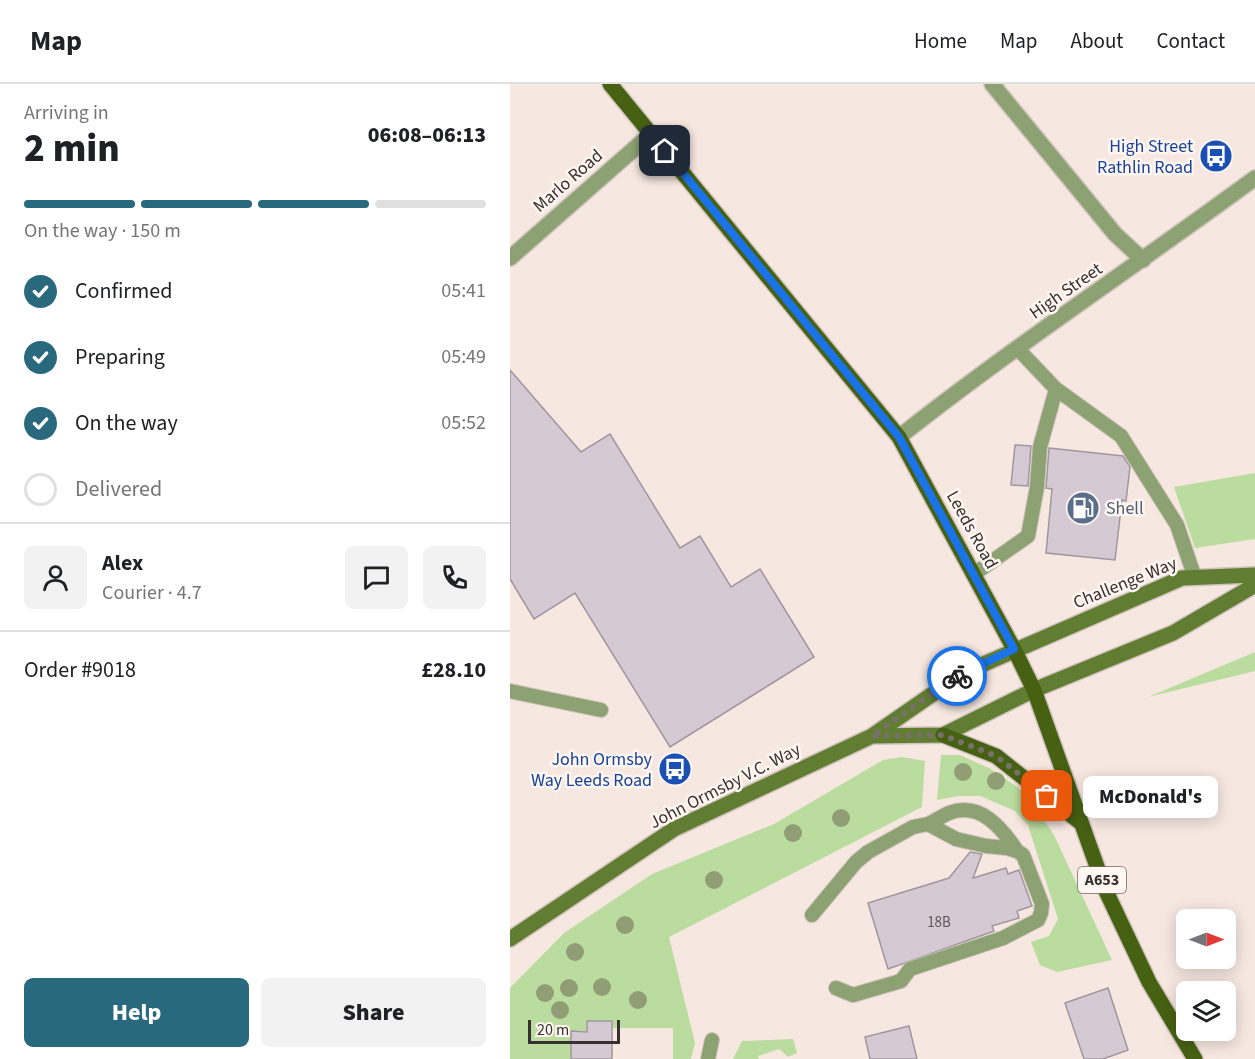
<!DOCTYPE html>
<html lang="en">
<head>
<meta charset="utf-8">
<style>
	:root { --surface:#fff; --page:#f2f2f2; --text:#202124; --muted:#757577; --line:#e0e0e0; --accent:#28697d }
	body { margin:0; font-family:"Source Sans 3",sans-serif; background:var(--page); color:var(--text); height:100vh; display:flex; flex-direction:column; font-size:22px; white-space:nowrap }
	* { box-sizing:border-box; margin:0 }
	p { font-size:20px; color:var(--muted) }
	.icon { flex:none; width:33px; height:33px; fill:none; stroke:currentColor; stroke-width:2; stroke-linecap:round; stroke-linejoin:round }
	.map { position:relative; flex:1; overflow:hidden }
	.panel { display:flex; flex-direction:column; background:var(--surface); width:510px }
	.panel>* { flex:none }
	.needle { width:39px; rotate:90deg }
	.fabs { position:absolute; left:666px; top:825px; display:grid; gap:12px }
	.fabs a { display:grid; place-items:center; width:60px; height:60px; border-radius:9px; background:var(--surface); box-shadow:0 3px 15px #0003; font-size:30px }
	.scale { position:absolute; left:18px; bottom:15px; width:92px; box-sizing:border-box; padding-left:6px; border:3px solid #36302e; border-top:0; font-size:16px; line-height:21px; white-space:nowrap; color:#36302e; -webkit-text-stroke:4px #fff6f1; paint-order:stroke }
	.pin { position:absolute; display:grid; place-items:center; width:51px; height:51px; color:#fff; margin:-26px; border-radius:12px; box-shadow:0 3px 9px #0006 }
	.courier { position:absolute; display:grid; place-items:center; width:60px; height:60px; margin:-30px; border:4px solid #1a73e8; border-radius:50%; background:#fff; color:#222; box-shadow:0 2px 8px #0007 }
	.bubble { position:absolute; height:42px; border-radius:9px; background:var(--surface); box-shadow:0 3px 15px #0003; font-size:20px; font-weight:800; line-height:42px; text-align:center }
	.summary em { font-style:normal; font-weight:800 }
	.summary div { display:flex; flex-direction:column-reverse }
	.summary { display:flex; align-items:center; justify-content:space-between; height:102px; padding:0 24px }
	h1 { font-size:39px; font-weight:800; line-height:45px }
	.bar { display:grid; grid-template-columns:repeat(4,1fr); gap:9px 6px; align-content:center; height:72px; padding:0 24px }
	.bar i { height:8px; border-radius:4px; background:var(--line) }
	.bar .current { background:var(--accent) }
	.bar p { grid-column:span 4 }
	.line { display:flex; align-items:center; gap:15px; padding:0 24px; border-top:2px solid var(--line) }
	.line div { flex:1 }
	.round { display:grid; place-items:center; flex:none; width:63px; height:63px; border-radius:9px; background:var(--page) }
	ol { padding:0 24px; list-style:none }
	li { display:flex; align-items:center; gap:18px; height:66px }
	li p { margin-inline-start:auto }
	li .icon { padding:6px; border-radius:50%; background:var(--accent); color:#fff; stroke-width:4 }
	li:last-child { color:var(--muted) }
	li i { width:33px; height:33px; border:3px solid var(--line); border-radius:50% }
	.primary-button { display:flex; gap:12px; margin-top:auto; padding:12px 24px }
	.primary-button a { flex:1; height:69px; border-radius:9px; background:var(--accent); color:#fff; font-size:24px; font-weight:800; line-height:69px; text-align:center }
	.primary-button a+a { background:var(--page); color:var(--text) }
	header { display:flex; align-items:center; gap:36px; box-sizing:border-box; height:84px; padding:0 30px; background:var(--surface); border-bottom:2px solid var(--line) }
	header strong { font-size:28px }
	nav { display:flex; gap:33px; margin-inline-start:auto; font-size:21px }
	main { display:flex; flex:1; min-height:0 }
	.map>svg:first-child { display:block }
	.green { fill:#badd9f }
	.building { fill:#d5cad4; stroke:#a196a0; stroke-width:1.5 }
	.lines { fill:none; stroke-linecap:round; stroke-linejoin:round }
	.service-casing { stroke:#d0c2bc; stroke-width:16 }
	.minor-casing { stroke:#d0c2bc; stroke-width:18 }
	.tertiary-casing { stroke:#d0c2bc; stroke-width:18 }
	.secondary-casing { stroke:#d0c2bc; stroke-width:18 }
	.primary-casing { stroke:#d0c2bc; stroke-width:18 }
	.service { stroke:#8da272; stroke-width:14 }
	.minor { stroke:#8da272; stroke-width:15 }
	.tertiary { stroke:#8da272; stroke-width:15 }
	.secondary { stroke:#617d32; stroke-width:15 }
	.primary { stroke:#466112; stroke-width:15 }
	.tree { fill:#919d75 }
	.done { stroke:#79706c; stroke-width:6; stroke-dasharray:0 10.8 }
	.route { stroke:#1a73e8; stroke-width:8 }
	.labels { text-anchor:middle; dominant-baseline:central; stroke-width:5; stroke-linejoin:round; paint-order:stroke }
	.number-label { font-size:15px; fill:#5e5658 }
	.shield { fill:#fff6f1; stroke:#726b68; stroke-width:1.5 }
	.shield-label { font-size:16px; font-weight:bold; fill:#36302e }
	.transit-label { font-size:18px; fill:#164399; stroke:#fff6f1; text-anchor:end }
	.street-label { font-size:18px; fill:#36302e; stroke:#fff6f1 }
	.service-label { font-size:18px; fill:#4e5e75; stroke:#fff6f1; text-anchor:start }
</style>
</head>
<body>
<header>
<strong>Map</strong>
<nav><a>Home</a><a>Map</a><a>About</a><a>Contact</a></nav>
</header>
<main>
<section class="panel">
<div class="summary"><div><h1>2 min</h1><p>Arriving in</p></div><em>06:08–06:13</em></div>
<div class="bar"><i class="current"></i><i class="current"></i><i class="current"></i><i></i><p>On the way · 150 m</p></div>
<ol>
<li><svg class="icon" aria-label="check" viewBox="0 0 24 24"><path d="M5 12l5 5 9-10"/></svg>Confirmed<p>05:41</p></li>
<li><svg class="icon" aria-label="check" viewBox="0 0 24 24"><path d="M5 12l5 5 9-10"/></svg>Preparing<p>05:49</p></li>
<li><svg class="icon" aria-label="check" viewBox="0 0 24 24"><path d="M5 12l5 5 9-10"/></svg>On the way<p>05:52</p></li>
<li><i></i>Delivered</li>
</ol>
<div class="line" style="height:108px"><a class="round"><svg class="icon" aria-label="person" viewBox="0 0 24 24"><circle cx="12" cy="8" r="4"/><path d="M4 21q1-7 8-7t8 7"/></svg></a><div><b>Alex</b><p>Courier · 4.7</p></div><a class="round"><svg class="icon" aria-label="chat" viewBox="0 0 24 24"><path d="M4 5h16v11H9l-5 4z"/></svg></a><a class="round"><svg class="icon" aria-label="phone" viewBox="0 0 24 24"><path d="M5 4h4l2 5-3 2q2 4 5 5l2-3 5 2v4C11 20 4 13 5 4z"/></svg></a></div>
<div class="line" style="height:78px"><div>Order #9018</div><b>£28.10</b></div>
<div class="primary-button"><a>Help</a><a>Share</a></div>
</section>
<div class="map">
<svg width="745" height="975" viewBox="0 0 745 975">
	<rect width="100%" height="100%" fill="#f6e7e0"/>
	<path class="green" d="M745,389V455L685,464L664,403Z
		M745,568V587L638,613Z
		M431,671H450L481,685L509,704L523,720L544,751L602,876L547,888L530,881L521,858L539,852L548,835L518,741L505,727L470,712H449L427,716Z
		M392,673L415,677L412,723L159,853L185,959L181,975H163V944H102L103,937H77V948H61V975H0V904L54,849L142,790L264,740L373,676Z
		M283,955L287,969L278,973L269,965L248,972L249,975H223L232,957Z"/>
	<path class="building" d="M0,286L71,368L100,350L170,464L190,452L221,503L250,485L304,573L160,663L65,509L24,535L0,495Z
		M505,361L521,362L518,402L501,401Z
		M539,364L613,372L620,383L616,417L612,416L605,476L536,469L542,405L536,404Z
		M460,768L472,770L463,794L496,784L498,790L509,786L522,822L507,827L509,834L482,842L484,847L378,885L358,819L439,794Z
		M598,904L618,966L593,975H574L555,919Z
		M77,937H102V975H61V947L77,948Z
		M399,942L407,975H360L355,953Z"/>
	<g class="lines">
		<defs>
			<path id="service" d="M507,264L546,305L611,352L667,441L685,494
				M464,490L518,452L527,403L530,363L546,305
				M0,607L91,626
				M418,740C425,737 432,732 439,729C470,717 492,744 507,767
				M302,831L346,778L358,768L403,743L418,740L446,755L476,762L497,764L507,767L513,771L532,820L531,829L528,836L493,854L400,885L391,897L343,911L326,904
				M198,975L202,956"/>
			<path id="minor" d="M482,0L605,150L633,176
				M0,174L141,50"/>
			<path id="tertiary" d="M389,353C504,262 627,181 745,94"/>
			<path id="secondary" d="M362,652L433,651L524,606L663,549L745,501
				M0,855L164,745L362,652L453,589L672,494L745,491"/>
			<path id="primary" d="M100,0L389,353L504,565L524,606L595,805L639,898L685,975
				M433,651L486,672L571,739"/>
		</defs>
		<use href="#service" class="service-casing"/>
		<use href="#minor" class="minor-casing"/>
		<use href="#tertiary" class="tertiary-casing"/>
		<use href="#secondary" class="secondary-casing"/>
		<use href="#primary" class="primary-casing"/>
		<use href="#service" class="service"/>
		<use href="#minor" class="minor"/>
		<use href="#tertiary" class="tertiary"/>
		<use href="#secondary" class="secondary"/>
		<use href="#primary" class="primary"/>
	</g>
	<g class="tree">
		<circle cx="453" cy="688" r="9"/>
		<circle cx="486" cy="697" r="9"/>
		<circle cx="331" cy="734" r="9"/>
		<circle cx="283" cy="749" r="9"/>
		<circle cx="204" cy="796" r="9"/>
		<circle cx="115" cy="841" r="9"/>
		<circle cx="65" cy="868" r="9"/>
		<circle cx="92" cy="903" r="9"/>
		<circle cx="59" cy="904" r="9"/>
		<circle cx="35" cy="909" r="9"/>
		<circle cx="128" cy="916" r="9"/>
		<circle cx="50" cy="926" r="9"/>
	</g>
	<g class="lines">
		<path class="done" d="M447,592L362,652L433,651L486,672L537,712"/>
		<path class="route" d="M155,67L389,353L504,565L447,592"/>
	</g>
	<defs>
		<symbol id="bus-disc" viewBox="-11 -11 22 22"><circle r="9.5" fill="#1a4fb4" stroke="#fff6f1"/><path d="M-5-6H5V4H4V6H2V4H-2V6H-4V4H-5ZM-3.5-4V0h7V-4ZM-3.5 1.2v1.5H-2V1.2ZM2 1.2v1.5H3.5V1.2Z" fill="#fff"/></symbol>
		<symbol id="fuel-disc" viewBox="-11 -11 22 22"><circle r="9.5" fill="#5c6f8a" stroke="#fff6f1"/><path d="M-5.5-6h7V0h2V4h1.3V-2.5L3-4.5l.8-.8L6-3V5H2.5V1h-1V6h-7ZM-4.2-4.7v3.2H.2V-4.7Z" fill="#fff"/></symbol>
	</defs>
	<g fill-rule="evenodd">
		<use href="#bus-disc" x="687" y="53" width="38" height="38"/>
		<use href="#fuel-disc" x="554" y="405" width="38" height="38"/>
		<use href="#bus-disc" x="146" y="666" width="38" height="38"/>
	</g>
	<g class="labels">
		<g class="number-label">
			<text x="429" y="838">18B</text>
		</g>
		<rect class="shield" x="568" y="783" width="48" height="26" rx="4.5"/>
		<g class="shield-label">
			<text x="592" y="796">A653</text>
		</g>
		<g class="transit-label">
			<text x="683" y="62">High Street<tspan x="683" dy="21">Rathlin Road</tspan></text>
			<text x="142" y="675">John Ormsby<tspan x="142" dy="21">Way Leeds Road</tspan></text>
		</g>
		<g class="street-label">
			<text transform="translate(58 97) rotate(-41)">Marlo Road</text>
			<text transform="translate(556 207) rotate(-35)">High Street</text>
			<text transform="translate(462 446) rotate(61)">Leeds Road</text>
			<text transform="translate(615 499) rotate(-22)">Challenge Way</text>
			<text transform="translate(215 702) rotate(-27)">John Ormsby V.C. Way</text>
		</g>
		<g class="service-label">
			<text x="596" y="424">Shell</text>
		</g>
	</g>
</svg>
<div class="fabs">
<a><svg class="needle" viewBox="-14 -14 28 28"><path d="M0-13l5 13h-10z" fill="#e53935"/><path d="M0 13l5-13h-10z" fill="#757577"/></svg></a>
<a><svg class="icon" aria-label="layers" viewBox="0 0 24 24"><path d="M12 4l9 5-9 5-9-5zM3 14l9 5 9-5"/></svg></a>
</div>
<div class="scale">20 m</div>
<div class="pin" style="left:537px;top:712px;background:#ea580c"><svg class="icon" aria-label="bag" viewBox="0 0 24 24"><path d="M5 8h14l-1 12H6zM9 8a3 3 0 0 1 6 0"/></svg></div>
<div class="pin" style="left:155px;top:67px;background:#1f2937"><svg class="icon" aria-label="home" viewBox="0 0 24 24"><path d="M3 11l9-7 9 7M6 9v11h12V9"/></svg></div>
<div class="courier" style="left:447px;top:592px"><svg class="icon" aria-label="bike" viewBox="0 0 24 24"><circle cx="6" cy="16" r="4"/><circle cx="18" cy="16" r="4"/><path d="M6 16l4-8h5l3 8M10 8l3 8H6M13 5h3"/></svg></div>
<div class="bubble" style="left:573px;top:692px;width:135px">McDonald's</div>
</div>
</main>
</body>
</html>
